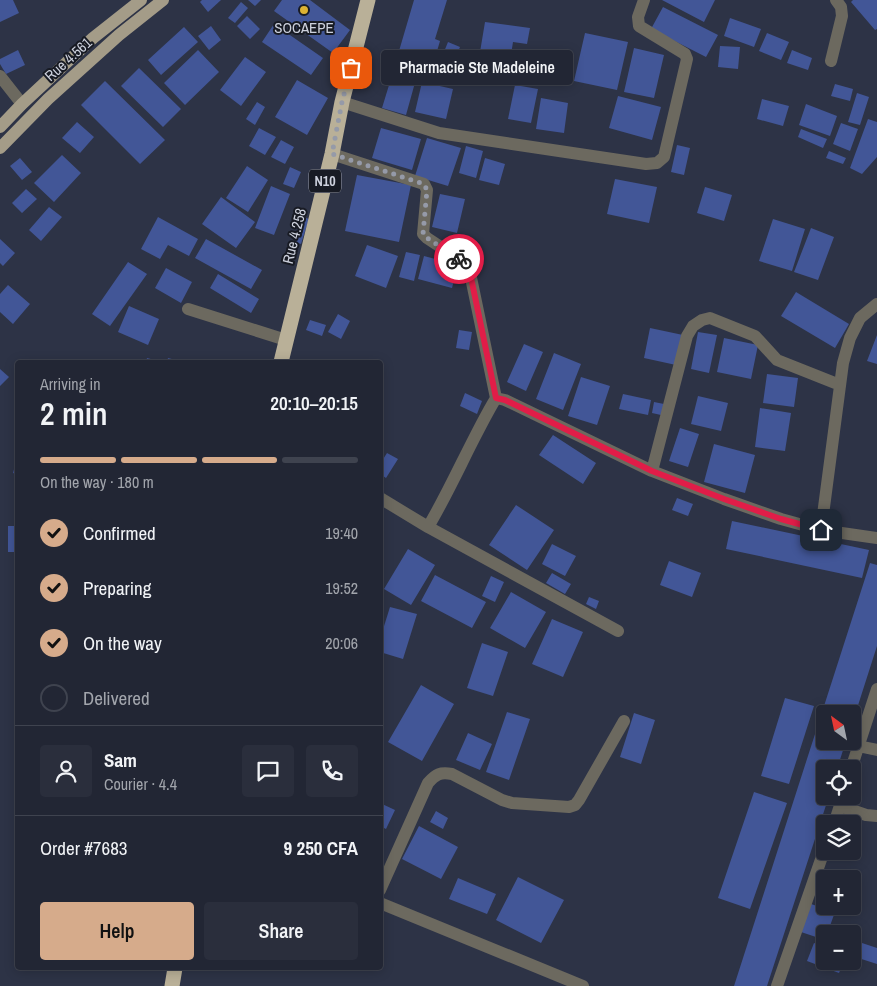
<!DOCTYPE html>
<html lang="en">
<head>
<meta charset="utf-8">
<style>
	:root { --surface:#222634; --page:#2a2e3c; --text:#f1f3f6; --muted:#a2a5ac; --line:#3f434f; --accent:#d6ab8b }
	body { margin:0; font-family:"Archivo Narrow",sans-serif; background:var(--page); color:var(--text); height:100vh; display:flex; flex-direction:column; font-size:19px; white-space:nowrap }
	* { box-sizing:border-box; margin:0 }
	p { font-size:16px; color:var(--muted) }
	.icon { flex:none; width:28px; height:28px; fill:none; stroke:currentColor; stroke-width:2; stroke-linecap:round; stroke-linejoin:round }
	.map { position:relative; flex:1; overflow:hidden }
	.side { position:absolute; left:15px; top:360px; width:368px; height:610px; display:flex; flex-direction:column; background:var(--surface); border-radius:5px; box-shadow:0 2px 12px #0003,0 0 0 1px var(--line) }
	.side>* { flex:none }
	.needle { width:32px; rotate:327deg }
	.controls { position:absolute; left:816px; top:705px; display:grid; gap:10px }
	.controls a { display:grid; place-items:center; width:45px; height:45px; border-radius:5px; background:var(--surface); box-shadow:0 2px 12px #0003,0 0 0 1px var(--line); font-size:25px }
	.pin { position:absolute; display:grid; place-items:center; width:42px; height:42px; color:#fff; margin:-21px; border-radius:10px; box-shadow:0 2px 8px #0006 }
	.courier { position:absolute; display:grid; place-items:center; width:50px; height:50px; margin:-25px; border:4px solid #e11d48; border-radius:50%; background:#fff; color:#222; box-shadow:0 1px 6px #0007 }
	.bubble { position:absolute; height:35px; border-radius:5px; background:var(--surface); box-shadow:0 2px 12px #0003,0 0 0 1px var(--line); font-size:16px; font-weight:600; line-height:35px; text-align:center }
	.summary em { font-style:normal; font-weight:600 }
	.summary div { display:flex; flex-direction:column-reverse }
	.summary { display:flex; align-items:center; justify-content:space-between; height:85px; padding:0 25px }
	h1 { font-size:32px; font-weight:600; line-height:38px }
	.bar { display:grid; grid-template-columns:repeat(4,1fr); gap:8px 5px; align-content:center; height:60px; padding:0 25px }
	.bar i { height:6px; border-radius:4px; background:var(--line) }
	.bar .active { background:var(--accent) }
	.bar p { grid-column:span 4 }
	.line { display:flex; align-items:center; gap:12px; padding:0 25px; border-top:1px solid var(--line) }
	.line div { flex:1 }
	.round { display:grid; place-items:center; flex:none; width:52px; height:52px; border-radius:5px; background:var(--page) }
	ol { padding:0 25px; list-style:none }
	li { display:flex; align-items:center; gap:15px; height:55px }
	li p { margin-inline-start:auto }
	li .icon { padding:5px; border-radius:50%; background:var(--accent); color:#111; stroke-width:4 }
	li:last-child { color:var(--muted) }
	li i { width:28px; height:28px; border:2px solid var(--line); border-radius:50% }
	.button { display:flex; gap:10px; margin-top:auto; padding:10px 25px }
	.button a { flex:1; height:58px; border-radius:5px; background:var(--accent); color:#111; font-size:20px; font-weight:600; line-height:58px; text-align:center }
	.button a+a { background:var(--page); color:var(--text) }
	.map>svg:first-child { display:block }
	.building { fill:#425697 }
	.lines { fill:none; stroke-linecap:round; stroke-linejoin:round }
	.minor { stroke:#6c695f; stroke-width:12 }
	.major { stroke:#a49c88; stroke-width:12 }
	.highway { stroke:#b9b098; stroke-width:15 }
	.done { stroke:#959aa8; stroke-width:5; stroke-dasharray:0 9 }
	.route { stroke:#e11d48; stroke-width:6 }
	.poi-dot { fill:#dcb233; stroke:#181b24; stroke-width:2 }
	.labels { text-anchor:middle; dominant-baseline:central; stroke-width:4; stroke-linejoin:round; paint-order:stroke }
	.shield { fill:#181b24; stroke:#979aa6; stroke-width:1 }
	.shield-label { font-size:14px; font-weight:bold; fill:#cdd1dd }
	.poi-label { font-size:15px; fill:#cdd1dd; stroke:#181b24 }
	.street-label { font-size:15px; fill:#cdd1dd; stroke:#181b24 }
</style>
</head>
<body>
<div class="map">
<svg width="877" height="986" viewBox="0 0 877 986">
	<rect width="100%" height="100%" fill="#2d3346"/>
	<path class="building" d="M0,0H13L19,13L0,22Z
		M202,0H221L208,12L200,2Z
		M248,0H261L255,6Z
		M282,0H310L350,30L333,53L274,11Z
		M414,0H447L435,39L440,41L429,78L394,68Z
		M662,0H715L704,22Z
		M853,0H877V29L875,30L851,2Z
		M241,2L248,8L235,23L228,18Z
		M663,7L718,35L706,57L651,29Z
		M247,16L260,29L250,39L237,26Z
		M730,18L761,29L754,47L724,36Z
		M485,22L530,28L527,44L513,42L508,74L477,70Z
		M274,24L323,58L311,75L262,42Z
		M211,26L221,40L209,50L198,36Z
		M184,27L198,42L161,75L148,60Z
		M585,33L628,42L617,90L574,81Z
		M767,33L789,42L781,60L759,51Z
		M448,42L460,47L447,79L435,74Z
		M720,46L740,47L738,69L718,67Z
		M634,48L664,55L654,98L624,92Z
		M18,50L25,65L6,74L0,64V59Z
		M198,50L219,72L185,105L164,83Z
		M792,50L812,58L808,70L787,63Z
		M520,53L548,58L544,80L516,75Z
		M245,57L266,72L241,106L220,90Z
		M139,68L181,109L163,127L121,86Z
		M393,72L416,79L406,115L382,108Z
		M297,80L328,98L307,135L275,117Z
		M105,81L165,140L140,164L81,105Z
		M422,82L453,89L446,119L415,112Z
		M835,84L853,89L850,101L831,96Z
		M515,85L538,89L531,123L508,119Z
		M857,93L869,97L860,125L848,122Z
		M618,96L661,107L652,140L609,128Z
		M541,98L568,103L564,133L536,129Z
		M762,99L789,106L783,126L757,119Z
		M257,102L265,107L255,125L246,119Z
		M806,104L837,116L830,136L799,125Z
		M868,119L877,122V157L862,174L850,168Z
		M77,122L94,137L80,153L62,138Z
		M841,123L858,129L850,151L833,144Z
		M259,128L276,137L265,155L249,146Z
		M381,128L421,139L412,170L372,158Z
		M801,129L827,139L823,148L798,137Z
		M427,138L461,148L448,186L415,176Z
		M281,140L294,147L285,164L271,157Z
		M677,145L690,148L684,175L671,172Z
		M466,146L483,151L476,178L459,173Z
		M829,151L846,158L843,164L826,158Z
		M62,155L81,173L54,202L34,183Z
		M20,158L32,172L22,180L10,166Z
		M485,158L505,164L499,185L479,180Z
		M247,166L268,180L248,212L226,198Z
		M290,167L301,172L294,188L283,184Z
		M357,175L411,185L399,242L345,231Z
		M615,179L657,187L649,223L607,214Z
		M271,186L290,194L274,235L255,228Z
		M705,187L732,195L724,221L697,213Z
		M26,189L37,199L22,213L12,203Z
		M440,194L465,199L457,233L432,227Z
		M221,197L255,222L236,248L202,224Z
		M49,207L62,217L41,241L29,230Z
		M158,217L198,239L189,256L168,245L160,259L141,249Z
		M304,217L309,219L301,244L296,242Z
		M773,219L805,229L792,271L759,261Z
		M811,228L834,237L818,280L794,272Z
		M0,239L15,253L3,266L0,263Z
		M206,239L262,270L251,289L195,258Z
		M367,245L398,256L386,288L355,276Z
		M406,252L420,255L414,281L399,277Z
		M424,256L458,265L452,288L418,279Z
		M128,262L147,274L110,326L92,314Z
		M166,268L192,282L181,303L155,288Z
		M218,274L259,299L251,313L210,288Z
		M8,285L30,304L13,324L0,312V294Z
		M796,292L849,324L835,348L781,316Z
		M129,306L159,319L148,345L118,332Z
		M338,314L350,321L341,339L328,332Z
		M310,320L326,325L322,336L306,330Z
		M650,328L683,335L676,365L644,358Z
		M459,330L472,332L469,350L456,348Z
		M698,332L717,335L709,373L691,369Z
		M877,335V364L867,361Z
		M724,338L758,345L751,379L717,372Z
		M524,344L543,352L526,391L507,382Z
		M554,353L581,364L563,410L536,399Z
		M147,358L162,362H146Z
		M168,358L183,362H167Z
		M0,369L9,377L0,386Z
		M767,374L798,378L794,407L763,403Z
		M581,377L610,386L597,425L568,416Z
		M465,393L482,401L477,414L460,406Z
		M623,394L651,400L648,415L619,409Z
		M698,396L728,403L721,431L691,424Z
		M654,402L664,404L661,415L652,413Z
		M760,408L791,413L785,451L755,447Z
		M680,428L699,434L688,467L669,461Z
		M553,435L596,463L583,484L539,455Z
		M714,444L755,455L745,493L704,482Z
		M387,453L398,459L386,478L380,474V464Z
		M17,458H18V475L13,473Z
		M677,498L693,504L688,516L672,510Z
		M516,505L554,530L527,570L489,545Z
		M732,521L869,550L862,578L726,549Z
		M8,526H18V552H8Z
		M552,544L576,556L565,576L542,564Z
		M408,549L435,565L411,605L384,589Z
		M669,561L701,573L692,597L660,585Z
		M870,563L877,565V646L853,721L852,714H825V741H846L837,769H825V796H829L767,986H734Z
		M552,573L571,584L565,594L546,583Z
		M435,575L486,602L472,628L421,601Z
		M491,576L504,582L495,602L482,596Z
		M511,592L546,612L525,648L490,628Z
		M589,597L599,601L596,609L586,604Z
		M390,607L417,614L403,659L380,652V639Z
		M552,619L583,632L563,677L532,664Z
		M482,643L508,652L493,696L467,688Z
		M421,685L454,704L422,761L388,742Z
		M785,698L814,706L789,784L761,776Z
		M507,712L530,719L509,780L486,772Z
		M634,713L655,720L641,764L620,757Z
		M468,733L492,744L480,770L456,760Z
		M754,792L787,803L750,909L718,898Z
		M380,803L395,810L386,829L380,826Z
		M436,811L448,818L443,829L430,822Z
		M419,826L458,847L441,879L402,859Z
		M518,877L564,900L541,943L496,920Z
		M458,878L496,894L487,914L449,899Z
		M811,904L835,912L827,934H825V940L801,932Z
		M836,924L847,928L845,934H833Z
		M853,940L877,948V964L852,956Z
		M814,943L825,947V961H844L839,973L807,961Z"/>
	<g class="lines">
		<path class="minor" d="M831,61L842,16L841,7L836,0
			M0,76L22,104
			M342,102L439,133L646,164L657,163L664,157L687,59L685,54L639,26L638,17L644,0
			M332,154L424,184L427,190L423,234L427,238L465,263L469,268L496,398
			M188,309L286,340
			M652,471L687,336L693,326L702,320L710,318L755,336L777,360L840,385
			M380,498L428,527L618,631
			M428,527C453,485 471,440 496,398L505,400L652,471L724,499L781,519L821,530L877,538
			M821,530L843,363L850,338L860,318L877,304
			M858,746L877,750
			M851,769L877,689
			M840,806L866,815L877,816
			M834,824L843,796
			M380,890L428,783C436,774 440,772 452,774L502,800L512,803L569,807L575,805L579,800L624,721
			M380,903L583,986
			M777,986L825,848"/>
		<path class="major" d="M0,127L22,104L93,38L141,0
			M0,148L48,99L119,35L163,0"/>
		<path class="highway" d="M281,362L332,154L342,102L368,0
			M172,986L175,968"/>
	</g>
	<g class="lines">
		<path class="done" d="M351,68L342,102L332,154L424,184L427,190L423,234L427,238L459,259"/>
		<path class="route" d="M459,259L469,268L496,398L505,400L652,471L724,499L781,519L821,530"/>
	</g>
	<circle class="poi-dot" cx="304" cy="10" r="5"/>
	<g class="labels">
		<rect class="shield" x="309" y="169.5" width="32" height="23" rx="4"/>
		<g class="shield-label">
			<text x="325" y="181">N10</text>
		</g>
		<g class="poi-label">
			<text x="304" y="27">SOCAEPE</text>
		</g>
		<g class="street-label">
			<text transform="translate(68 59) rotate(-42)">Rue 4.561</text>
			<text transform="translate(294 236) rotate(-76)">Rue 4.258</text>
		</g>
	</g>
</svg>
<div class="controls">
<a><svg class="needle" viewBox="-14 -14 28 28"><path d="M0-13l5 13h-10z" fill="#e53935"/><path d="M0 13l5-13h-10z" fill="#a2a5ac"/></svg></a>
<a><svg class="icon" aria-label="locate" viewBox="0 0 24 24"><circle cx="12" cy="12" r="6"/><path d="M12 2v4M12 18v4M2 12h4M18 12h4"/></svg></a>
<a><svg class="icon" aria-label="layers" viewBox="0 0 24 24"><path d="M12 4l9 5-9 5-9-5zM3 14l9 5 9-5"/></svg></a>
<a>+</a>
<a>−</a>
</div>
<div class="pin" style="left:351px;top:68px;background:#ea580c"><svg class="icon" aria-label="bag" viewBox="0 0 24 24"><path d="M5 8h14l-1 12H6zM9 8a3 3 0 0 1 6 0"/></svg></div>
<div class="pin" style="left:821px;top:530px;background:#1f2937"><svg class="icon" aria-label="home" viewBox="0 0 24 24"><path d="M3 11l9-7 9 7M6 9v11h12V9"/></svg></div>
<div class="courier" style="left:459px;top:259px"><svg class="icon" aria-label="bike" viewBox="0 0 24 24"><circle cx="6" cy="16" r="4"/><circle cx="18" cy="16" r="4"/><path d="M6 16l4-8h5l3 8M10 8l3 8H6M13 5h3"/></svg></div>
<div class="bubble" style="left:381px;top:50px;width:192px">Pharmacie Ste Madeleine</div>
<section class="side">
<div class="summary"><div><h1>2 min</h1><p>Arriving in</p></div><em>20:10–20:15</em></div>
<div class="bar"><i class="active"></i><i class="active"></i><i class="active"></i><i></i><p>On the way · 180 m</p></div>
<ol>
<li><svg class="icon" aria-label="check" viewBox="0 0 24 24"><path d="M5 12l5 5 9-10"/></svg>Confirmed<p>19:40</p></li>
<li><svg class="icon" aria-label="check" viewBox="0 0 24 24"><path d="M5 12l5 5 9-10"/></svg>Preparing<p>19:52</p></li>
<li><svg class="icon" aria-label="check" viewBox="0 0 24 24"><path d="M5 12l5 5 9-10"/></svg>On the way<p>20:06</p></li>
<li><i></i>Delivered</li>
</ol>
<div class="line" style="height:90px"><a class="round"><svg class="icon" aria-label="person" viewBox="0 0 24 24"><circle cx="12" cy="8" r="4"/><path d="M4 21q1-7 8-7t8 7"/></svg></a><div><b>Sam</b><p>Courier · 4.4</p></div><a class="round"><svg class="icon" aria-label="chat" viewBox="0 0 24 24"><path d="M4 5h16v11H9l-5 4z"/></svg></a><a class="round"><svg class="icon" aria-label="phone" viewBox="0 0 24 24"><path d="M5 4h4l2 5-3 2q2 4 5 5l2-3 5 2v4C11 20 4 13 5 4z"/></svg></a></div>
<div class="line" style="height:65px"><div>Order #7683</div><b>9 250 CFA</b></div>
<div class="button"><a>Help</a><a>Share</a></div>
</section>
</div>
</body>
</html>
